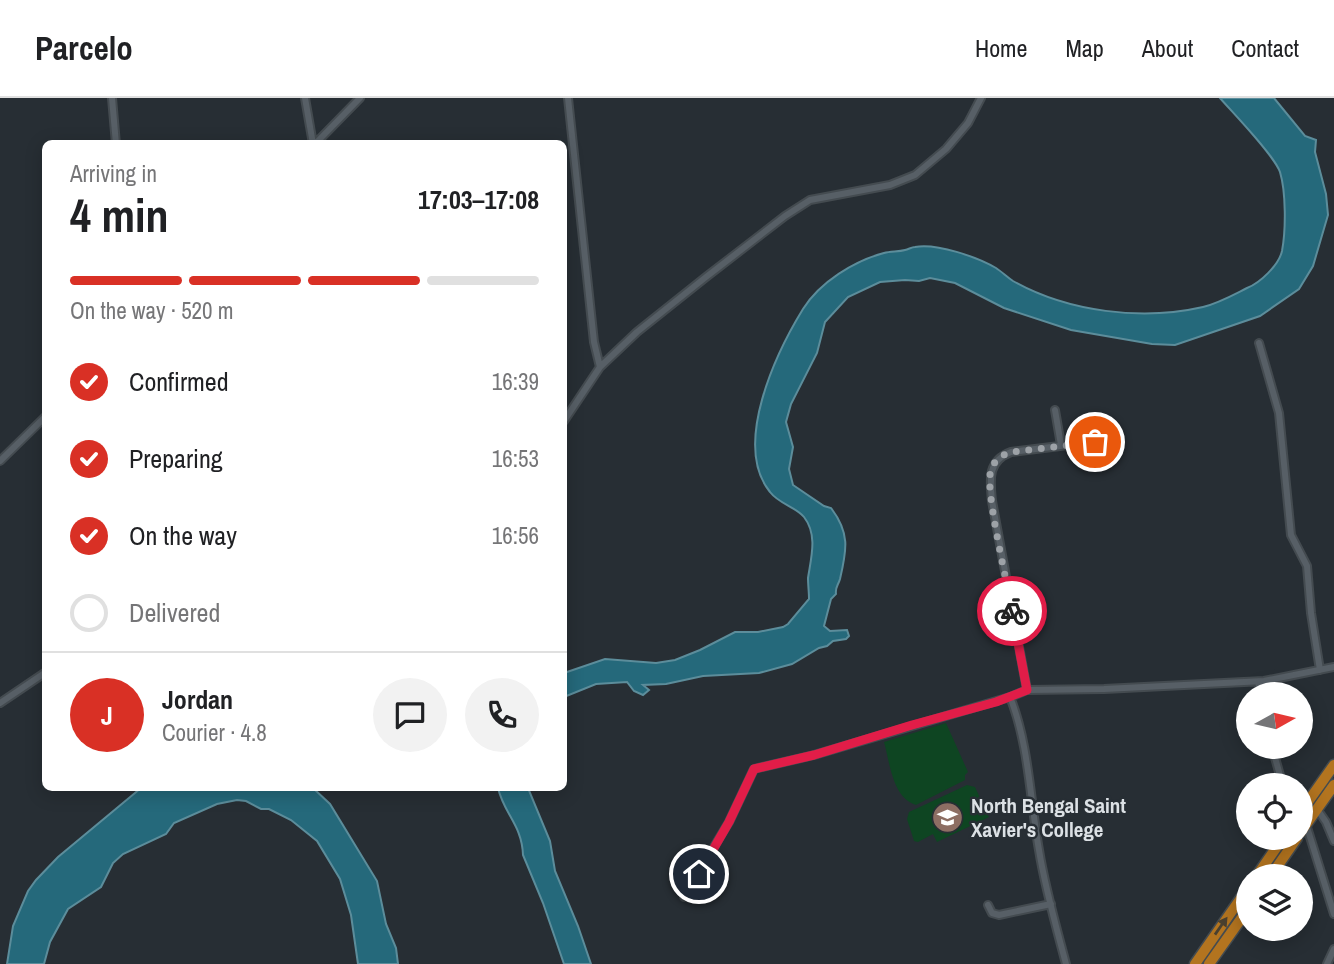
<!DOCTYPE html>
<html lang="en">
<head>
<meta charset="utf-8">
<style>
	:root { --surface:#fff; --page:#f2f2f2; --text:#202124; --muted:#757577; --line:#e0e0e0; --accent:#d93025 }
	body { margin:0; font-family:"Archivo Narrow",sans-serif; background:var(--page); color:var(--text); height:100vh; display:flex; flex-direction:column; font-size:26px; white-space:nowrap }
	* { box-sizing:border-box; margin:0 }
	p { font-size:23px; color:var(--muted) }
	.icon { flex:none; width:38px; height:38px; fill:none; stroke:currentColor; stroke-width:2; stroke-linecap:round; stroke-linejoin:round }
	.map { position:relative; flex:1; overflow:hidden }
	.side { position:absolute; left:42px; top:42px; width:525px; height:651px; display:flex; flex-direction:column; background:var(--surface); border-radius:10px; box-shadow:0 4px 18px #0003 }
	.side>* { flex:none }
	.needle { width:46px; rotate:82deg }
	.tools { position:absolute; left:1236px; top:584px; display:grid; gap:14px }
	.tools a { display:grid; place-items:center; width:77px; height:77px; border-radius:50%; background:var(--surface); box-shadow:0 4px 18px #0003; font-size:35px }
	.pin { position:absolute; display:grid; place-items:center; width:60px; height:60px; color:#fff; margin:-30px; border:4px solid #fff; border-radius:50%; box-shadow:0 2px 7px #0007 }
	.courier { position:absolute; display:grid; place-items:center; width:70px; height:70px; margin:-35px; border:5px solid #e11d48; border-radius:50%; background:#fff; color:#222; box-shadow:0 2px 9px #0007 }
	.summary em { font-style:normal; font-weight:700 }
	.summary div { display:flex; flex-direction:column-reverse }
	.summary { display:flex; align-items:center; justify-content:space-between; height:119px; padding:0 28px }
	h1 { font-size:46px; font-weight:700; line-height:52px }
	.bar { display:grid; grid-template-columns:repeat(4,1fr); gap:10px 7px; align-content:center; height:84px; padding:0 28px }
	.bar i { height:9px; border-radius:5px; background:var(--line) }
	.bar .on { background:var(--accent) }
	.bar p { grid-column:span 4 }
	.line { display:flex; align-items:center; gap:18px; padding:0 28px; border-top:2px solid var(--line) }
	.line div { flex:1 }
	.round { display:grid; place-items:center; flex:none; width:74px; height:74px; border-radius:37px; background:var(--page) }
	ol { padding:0 28px; list-style:none }
	li { display:flex; align-items:center; gap:21px; height:77px }
	li p { margin-inline-start:auto }
	li .icon { padding:7px; border-radius:50%; background:var(--accent); color:#fff; stroke-width:4 }
	li:last-child { color:var(--muted) }
	li i { width:38px; height:38px; border:4px solid var(--line); border-radius:50% }
	header { display:flex; align-items:center; gap:42px; box-sizing:border-box; height:98px; padding:0 35px; background:var(--surface); border-bottom:2px solid var(--line) }
	header strong { font-size:33px }
	nav { display:flex; gap:38px; margin-inline-start:auto; font-size:24px }
	.map>svg:first-child { display:block }
	.green { fill:#0e4522 }
	.water { fill:#25697b; stroke:#5c8d9b; stroke-width:2 }
	.lines { fill:none; stroke-linecap:round; stroke-linejoin:round }
	.minor-casing { stroke:#444b50; stroke-width:10 }
	.highway-casing { stroke:#444b50; stroke-width:13 }
	.minor { stroke:#575f66; stroke-width:6 }
	.highway { stroke:#b3741f; stroke-width:10 }
	.oneway { fill:#4a402f }
	.done { stroke:#9da2a7; stroke-width:7; stroke-dasharray:0 12.6 }
	.route { stroke:#e11d48; stroke-width:9 }
	.labels { text-anchor:middle; dominant-baseline:central; stroke-width:5; stroke-linejoin:round; paint-order:stroke }
	.poi-label { font-size:21px; font-weight:bold; fill:#dce1e5; stroke:#272e34; text-anchor:start }
</style>
</head>
<body>
<header>
<strong>Parcelo</strong>
<nav><a>Home</a><a>Map</a><a>About</a><a>Contact</a></nav>
</header>
<div class="map">
<svg width="1334" height="866" viewBox="0 0 1334 866">
	<rect width="100%" height="100%" fill="#272e34"/>
	<path class="green" d="M946,625L968,674L965,677V682L916,707C892,699 890,665 884,644Z
		M967,687L975,689L989,719L937,744L933,736L918,744L914,743L907,721L909,714Z"/>
	<path class="water" d="M1220,0H1274L1305,38L1316,42L1315,54L1326,96L1328,117L1313,168L1299,191L1260,218L1175,247L1152,246L1071,232L1004,210L955,185L930,180L919,183L905,182L880,184L848,199L825,224L817,255L791,306L786,324L793,349L789,371L793,387L824,408L831,410C850,435 847,451 840,481C838,488 835,489 836,496L831,501L824,528L830,533L847,532L849,538L846,541L833,543L827,548L819,550L792,566L759,575L703,578L666,586L643,587L649,592L643,597L634,593L627,584L596,586L564,599V575L605,561L656,565L675,562L700,552L735,534H758L783,529L788,526L809,501C809,494 808,487 808,480C811,460 818,437 804,419C796,409 779,406 770,394C732,347 776,255 803,211C820,184 854,163 884,155C891,153 898,154 905,152C909,151 912,149 915,149C937,145 977,159 996,170C1002,174 1007,179 1013,183C1068,214 1142,223 1203,209C1219,205 1233,197 1247,190C1260,185 1279,167 1282,153C1286,132 1286,94 1280,74C1274,57 1233,15 1220,0Z
		M141,690H313L330,706L377,783L386,826L396,850L398,866H358L351,817L340,781L317,743L291,722L269,711H261L246,703L237,702L217,706L174,725L166,736L123,756L113,765L101,789L68,811L50,844L44,866H7L13,828L28,793L36,782L58,759Z
		M498,690H528L550,743L555,773L578,828L591,866H564L543,805L523,757C522,727 504,716 498,690Z"/>
	<g class="lines">
		<defs>
			<path id="minor" d="M112,0L116,46
				M305,0L313,46
				M568,0L594,244L600,269
				M315,46L360,0
				M1259,245L1279,315L1291,437L1307,468L1311,515L1320,572
				M1055,312L1061,347
				M564,323L600,269L637,234L706,179L785,118L810,102L890,87L915,77L946,51L968,25L981,0
				M0,363L46,318
				M1258,584L1261,597
				M1027,592L992,403C990,382 987,363 1011,354L1109,342
				M0,605L46,574
				M1272,649L1283,688
				M1317,711L1326,724L1334,743
				M1306,726L1334,816
				M684,799L729,724L754,671L814,657L1010,599
				M988,807L992,815L999,817L1051,806
				M1066,866C1056,828 1045,790 1039,752C1030,702 1029,646 1010,599L1027,592L1104,591L1264,583L1334,569
				M1327,866L1334,851"/>
			<path id="highway" d="M1300,715L1334,667
				M1300,735L1334,687
				M1256,779L1283,740
				M1270,779L1297,740
				M1195,866L1248,790
				M1209,866L1248,811"/>
		</defs>
		<use href="#minor" class="minor-casing"/>
		<use href="#highway" class="highway-casing"/>
		<use href="#minor" class="minor"/>
		<use href="#highway" class="highway"/>
	</g>
	<defs><path id="oneway-solid" d="M-6-.8H1V-3.2L6.5 0L1 3.2V.8H-6Z" transform="scale(1.75)"/></defs>
	<use class="oneway" href="#oneway-solid" transform="translate(1221 828) rotate(-55)"/>
	<g class="lines">
		<path class="done" d="M1012,513C1008,487 984,391 991,372C994,362 1002,357 1011,354L1095,344"/>
		<path class="route" d="M699,776L729,724L754,671L814,657L912,627L996,604L1027,592L1012,513"/>
	</g>
	<defs>
		<symbol id="university-disc" viewBox="-11 -11 22 22"><circle r="9.5" fill="#8d6e63" stroke="#272e34"/><path d="M0-5L7-2L0 1L-7-2ZM-4 1L0 2.5L4 1V4Q0 6-4 4Z" fill="#fff"/></symbol>
	</defs>
	<g fill-rule="evenodd">
		<use href="#university-disc" x="930" y="702" width="35" height="35"/>
	</g>
	<g class="labels">
		<g class="poi-label">
			<text x="971" y="707">North Bengal Saint<tspan x="971" dy="24">Xavier's College</tspan></text>
		</g>
	</g>
</svg>
<div class="tools">
<a><svg class="needle" viewBox="-14 -14 28 28"><path d="M0-13l5 13h-10z" fill="#e53935"/><path d="M0 13l5-13h-10z" fill="#757577"/></svg></a>
<a><svg class="icon" aria-label="locate" viewBox="0 0 24 24"><circle cx="12" cy="12" r="6"/><path d="M12 2v4M12 18v4M2 12h4M18 12h4"/></svg></a>
<a><svg class="icon" aria-label="layers" viewBox="0 0 24 24"><path d="M12 4l9 5-9 5-9-5zM3 14l9 5 9-5"/></svg></a>
</div>
<div class="pin" style="left:1095px;top:344px;background:#ea580c"><svg class="icon" aria-label="bag" viewBox="0 0 24 24"><path d="M5 8h14l-1 12H6zM9 8a3 3 0 0 1 6 0"/></svg></div>
<div class="pin" style="left:699px;top:776px;background:#1f2937"><svg class="icon" aria-label="home" viewBox="0 0 24 24"><path d="M3 11l9-7 9 7M6 9v11h12V9"/></svg></div>
<div class="courier" style="left:1012px;top:513px"><svg class="icon" aria-label="bike" viewBox="0 0 24 24"><circle cx="6" cy="16" r="4"/><circle cx="18" cy="16" r="4"/><path d="M6 16l4-8h5l3 8M10 8l3 8H6M13 5h3"/></svg></div>
<section class="side">
<div class="summary"><div><h1>4 min</h1><p>Arriving in</p></div><em>17:03–17:08</em></div>
<div class="bar"><i class="on"></i><i class="on"></i><i class="on"></i><i></i><p>On the way · 520 m</p></div>
<ol>
<li><svg class="icon" aria-label="check" viewBox="0 0 24 24"><path d="M5 12l5 5 9-10"/></svg>Confirmed<p>16:39</p></li>
<li><svg class="icon" aria-label="check" viewBox="0 0 24 24"><path d="M5 12l5 5 9-10"/></svg>Preparing<p>16:53</p></li>
<li><svg class="icon" aria-label="check" viewBox="0 0 24 24"><path d="M5 12l5 5 9-10"/></svg>On the way<p>16:56</p></li>
<li><i></i>Delivered</li>
</ol>
<div class="line" style="height:126px"><b class="round" style="background:var(--accent);color:#fff">J</b><div><b>Jordan</b><p>Courier · 4.8</p></div><a class="round"><svg class="icon" aria-label="chat" viewBox="0 0 24 24"><path d="M4 5h16v11H9l-5 4z"/></svg></a><a class="round"><svg class="icon" aria-label="phone" viewBox="0 0 24 24"><path d="M5 4h4l2 5-3 2q2 4 5 5l2-3 5 2v4C11 20 4 13 5 4z"/></svg></a></div>
</section>
</div>
</body>
</html>
